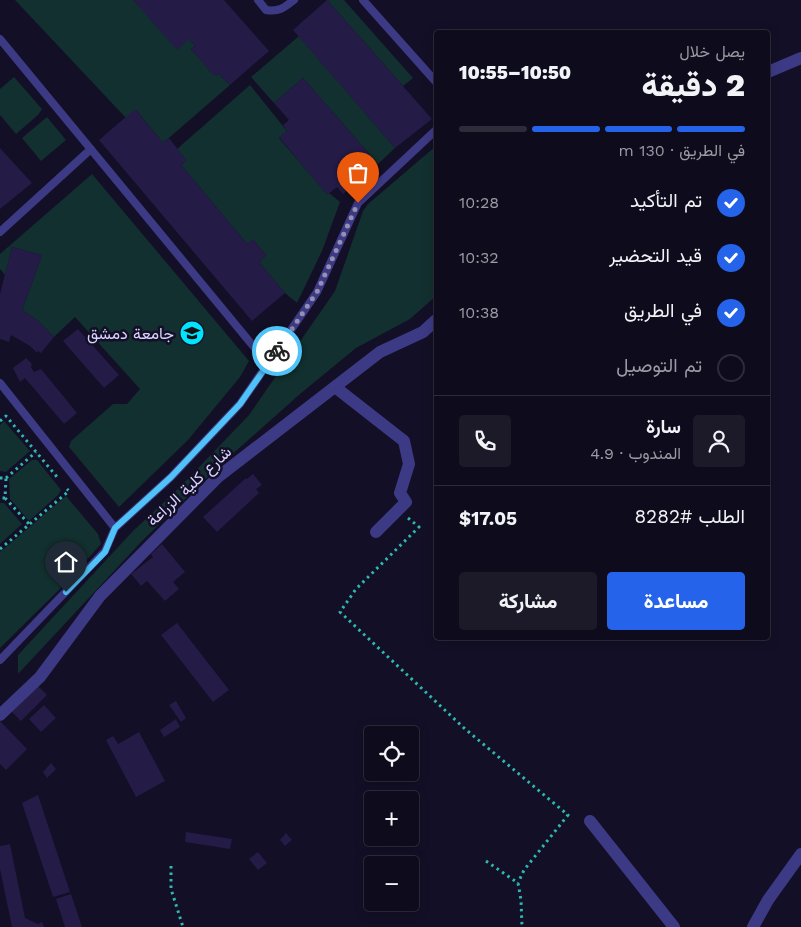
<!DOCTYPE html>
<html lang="ar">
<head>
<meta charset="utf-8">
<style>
	:root { --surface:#0e0b1c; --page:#1c1929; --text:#f1f3f6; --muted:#9b9ba3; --line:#2e2b3b; --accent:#2563eb }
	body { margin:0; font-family:"Work Sans",Vazirmatn,sans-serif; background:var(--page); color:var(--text); direction:rtl; height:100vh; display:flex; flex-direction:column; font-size:19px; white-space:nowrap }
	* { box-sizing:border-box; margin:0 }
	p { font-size:16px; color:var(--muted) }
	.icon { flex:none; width:28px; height:28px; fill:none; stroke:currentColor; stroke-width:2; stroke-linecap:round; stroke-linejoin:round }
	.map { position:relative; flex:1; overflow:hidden; direction:ltr }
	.side { position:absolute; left:434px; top:30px; width:336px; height:610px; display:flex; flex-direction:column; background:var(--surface); border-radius:5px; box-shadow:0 2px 12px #0003,0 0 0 1px var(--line); direction:rtl }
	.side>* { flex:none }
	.controls { position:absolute; left:364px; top:726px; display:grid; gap:10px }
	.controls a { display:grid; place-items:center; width:55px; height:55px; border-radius:5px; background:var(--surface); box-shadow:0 2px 12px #0003,0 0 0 1px var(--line); font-size:25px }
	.pin { position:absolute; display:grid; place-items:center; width:42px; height:42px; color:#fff; margin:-51px -21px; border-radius:50% 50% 50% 0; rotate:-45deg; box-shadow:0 0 5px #0007 }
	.pin .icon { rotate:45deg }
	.courier { position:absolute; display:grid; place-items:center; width:50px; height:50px; margin:-25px; border:4px solid #4fc3f7; border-radius:50%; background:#fff; color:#222; box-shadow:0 1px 6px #0007 }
	.head em { font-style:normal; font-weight:800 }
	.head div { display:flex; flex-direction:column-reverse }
	.head { display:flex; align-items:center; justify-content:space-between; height:85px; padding:0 25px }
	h1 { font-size:32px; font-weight:800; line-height:38px }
	.bar { display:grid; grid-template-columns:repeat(4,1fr); gap:8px 5px; align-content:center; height:60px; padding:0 25px }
	.bar i { height:6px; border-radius:4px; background:var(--line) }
	.bar .on { background:var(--accent) }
	.bar p { grid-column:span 4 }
	.line { display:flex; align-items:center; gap:12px; padding:0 25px; border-top:1px solid var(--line) }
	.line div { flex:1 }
	.round { display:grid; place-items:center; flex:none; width:52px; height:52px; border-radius:5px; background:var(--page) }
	ol { padding:0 25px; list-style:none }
	li { display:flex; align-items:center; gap:15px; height:55px }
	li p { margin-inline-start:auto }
	li .icon { padding:5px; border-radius:50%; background:var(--accent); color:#fff; stroke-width:4 }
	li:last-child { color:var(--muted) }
	li i { width:28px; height:28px; border:2px solid var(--line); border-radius:50% }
	.button { display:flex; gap:10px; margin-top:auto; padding:10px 25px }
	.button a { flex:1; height:58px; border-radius:5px; background:var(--accent); color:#fff; font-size:20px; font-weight:800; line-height:58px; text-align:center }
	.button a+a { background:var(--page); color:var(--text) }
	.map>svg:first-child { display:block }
	.green { fill:#12302f }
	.building { fill:#241b47 }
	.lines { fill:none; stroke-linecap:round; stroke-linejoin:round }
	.path { stroke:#2fb8b0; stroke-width:3; stroke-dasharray:2.5 4; stroke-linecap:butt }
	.service { stroke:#3d3a85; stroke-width:8 }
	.minor { stroke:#3d3a85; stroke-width:12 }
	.tertiary { stroke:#3d3a85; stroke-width:12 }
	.done { stroke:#948fb3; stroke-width:5; stroke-dasharray:0 9 }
	.route { stroke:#4fc3f7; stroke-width:6 }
	.labels { text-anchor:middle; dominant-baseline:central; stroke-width:5; stroke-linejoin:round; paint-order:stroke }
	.poi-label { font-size:16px; fill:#d9d4ff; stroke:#130f26; text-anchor:end }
	.street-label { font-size:16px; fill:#d9d4ff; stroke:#130f26 }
</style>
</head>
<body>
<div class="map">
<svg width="801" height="927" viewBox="0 0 801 927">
	<rect width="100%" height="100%" fill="#130f26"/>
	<path class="green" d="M15,0H133L189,39L195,46L191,49L214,75L219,74L230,85L163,143L136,110L126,118Z
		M327,0H344L413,78L403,86Z
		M299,36L395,148L378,164L303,78L274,103L251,77Z
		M14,77L42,109L38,115L16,134L0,115V89Z
		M250,85L287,131L279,138L327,194L329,193L340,202L322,251L297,303L285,293L259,262L266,255L253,240L247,244L181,165L186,160L177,149Z
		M47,117L66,140L41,161L22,138Z
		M436,146V296L410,319L356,348L300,394L219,466L142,541L18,674V655L133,531L180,487L249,415L335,291L363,211L368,204Z
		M92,174L249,361L240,377L188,440L119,507L69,447L71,441L113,404H127L140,389L75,317L54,337L37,320L22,310L42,255L12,247L5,275L0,269V254Z
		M4,421L30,451L6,472L0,471V425Z
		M32,460H37L61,490L58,495L29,521L10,499L9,479Z
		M66,496L98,534L101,544L68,581L0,648V552Z
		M0,503H4L22,524L0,544Z"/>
	<path class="building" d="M133,0H224L269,51L230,85L219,74L214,76L191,49L195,46L189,39L177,50Z
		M327,0L432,119L395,148L293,30Z
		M303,78L378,164L343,194L337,187L327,195L279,137L287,131L283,125L289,120L274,103Z
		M135,109L163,143L169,138L186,160L181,165L247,244L252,239L266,255L259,262L285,293L252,321L99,140Z
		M0,148L32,183L0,209Z
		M12,247L42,255L22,310L37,320L54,337L41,353L38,351L37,353L30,346L11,335L9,342L0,339V294Z
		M78,329L119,375L104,388L63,341Z
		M26,358L32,364L31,367L34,372L41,369L77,413L64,424L25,378L20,382L13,368Z
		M253,474L262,485L256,489L259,493L217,532L203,517L246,478L247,479Z
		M162,544L185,572L173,582L179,589L165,601L147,581L141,586L131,574L153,557L151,554Z
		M177,623L229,690L213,702L161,635Z
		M36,684L47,695L21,721L10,710Z
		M176,701L186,718L181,722L169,705Z
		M44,705L56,718L41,732L29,719Z
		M176,719L180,727L164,737L160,730Z
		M0,721L27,749L6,770L0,764Z
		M139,732L165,781L136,797L106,740L113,736L118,744Z
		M51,763L56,769L47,778L43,772Z
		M38,795L70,892L53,897L22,803Z
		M186,832L232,839L230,849L185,842Z
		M286,833L292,840L285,846L280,840Z
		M10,844L25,918L38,924L42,922L44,927H12L0,869V846Z
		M258,852L267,863L258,870L249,859Z
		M71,894L82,927H65L56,899Z"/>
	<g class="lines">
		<path class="path" d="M0,421L6,416L57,477
			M0,478H6L5,498H0
			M6,478L36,452
			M5,498L29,524
			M408,518L419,527L356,589L340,612L464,728L568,815L524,870L518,883
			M0,549L69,491L67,489
			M486,861L518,883L521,900L522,927
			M171,866V889L183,927"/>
		<path class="service" d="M258,0L266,10C279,12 284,8 294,0
			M363,0L436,82
			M0,39L268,364
			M0,232L91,149
			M0,383L115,528L105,551L0,660
			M115,528L171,477L240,404L317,292L358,203L436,130"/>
		<path class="minor" d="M335,387L404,441L409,464L400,493L406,502L376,532
			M590,821L674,927
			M753,927L768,900L801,854"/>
		<path class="tertiary" d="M768,72L801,58
			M0,715L40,677L100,596L218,477L380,352L423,332L436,320"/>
	</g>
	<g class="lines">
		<path class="done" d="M277,351L317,292L358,203"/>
		<path class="route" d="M66,592L105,552L115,528L171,477L240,404L277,351"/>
	</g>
	<defs>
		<symbol id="university-disc" viewBox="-11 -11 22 22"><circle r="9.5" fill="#00e5ff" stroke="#130f26"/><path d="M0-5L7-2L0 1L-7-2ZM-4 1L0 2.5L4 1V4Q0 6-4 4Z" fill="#111"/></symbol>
	</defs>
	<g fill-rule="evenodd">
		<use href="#university-disc" x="178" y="319" width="28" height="28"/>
	</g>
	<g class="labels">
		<g class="poi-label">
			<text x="174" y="333">جامعة دمشق</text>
		</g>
		<g class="street-label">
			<text transform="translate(189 486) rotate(-43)">شارع كلية الزراعة</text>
		</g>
	</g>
</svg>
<div class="controls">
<a><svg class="icon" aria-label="locate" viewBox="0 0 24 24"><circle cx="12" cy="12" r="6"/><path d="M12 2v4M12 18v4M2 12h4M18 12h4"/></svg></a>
<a>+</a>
<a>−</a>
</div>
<div class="pin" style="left:358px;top:203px;background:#ea580c"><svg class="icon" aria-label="bag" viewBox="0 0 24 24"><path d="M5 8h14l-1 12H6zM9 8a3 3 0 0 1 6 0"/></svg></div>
<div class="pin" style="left:66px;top:592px;background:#1f2937"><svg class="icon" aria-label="home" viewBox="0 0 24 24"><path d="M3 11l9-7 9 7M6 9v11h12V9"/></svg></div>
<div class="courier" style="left:277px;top:351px"><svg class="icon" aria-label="bike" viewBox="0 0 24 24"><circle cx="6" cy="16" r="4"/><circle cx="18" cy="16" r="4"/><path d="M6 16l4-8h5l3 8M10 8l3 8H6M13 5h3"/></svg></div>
<section class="side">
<div class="head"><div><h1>2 دقيقة</h1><p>يصل خلال</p></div><em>10:50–10:55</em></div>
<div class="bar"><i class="on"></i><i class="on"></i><i class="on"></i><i></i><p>في الطريق · 130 m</p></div>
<ol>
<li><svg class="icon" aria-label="check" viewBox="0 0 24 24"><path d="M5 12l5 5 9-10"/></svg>تم التأكيد<p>10:28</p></li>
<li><svg class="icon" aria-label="check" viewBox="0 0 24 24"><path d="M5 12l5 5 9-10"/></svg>قيد التحضير<p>10:32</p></li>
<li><svg class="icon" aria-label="check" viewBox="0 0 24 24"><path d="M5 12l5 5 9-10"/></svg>في الطريق<p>10:38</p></li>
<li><i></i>تم التوصيل</li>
</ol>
<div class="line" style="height:90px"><a class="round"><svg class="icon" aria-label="person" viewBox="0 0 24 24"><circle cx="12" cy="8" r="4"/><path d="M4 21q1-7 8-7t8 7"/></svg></a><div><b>سارة</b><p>المندوب · 4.9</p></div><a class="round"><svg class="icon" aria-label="phone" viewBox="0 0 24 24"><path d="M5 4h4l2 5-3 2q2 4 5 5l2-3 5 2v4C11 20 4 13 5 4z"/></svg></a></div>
<div class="line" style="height:65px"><div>الطلب #8282</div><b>$17.05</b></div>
<div class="button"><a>مساعدة</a><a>مشاركة</a></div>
</section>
</div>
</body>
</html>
